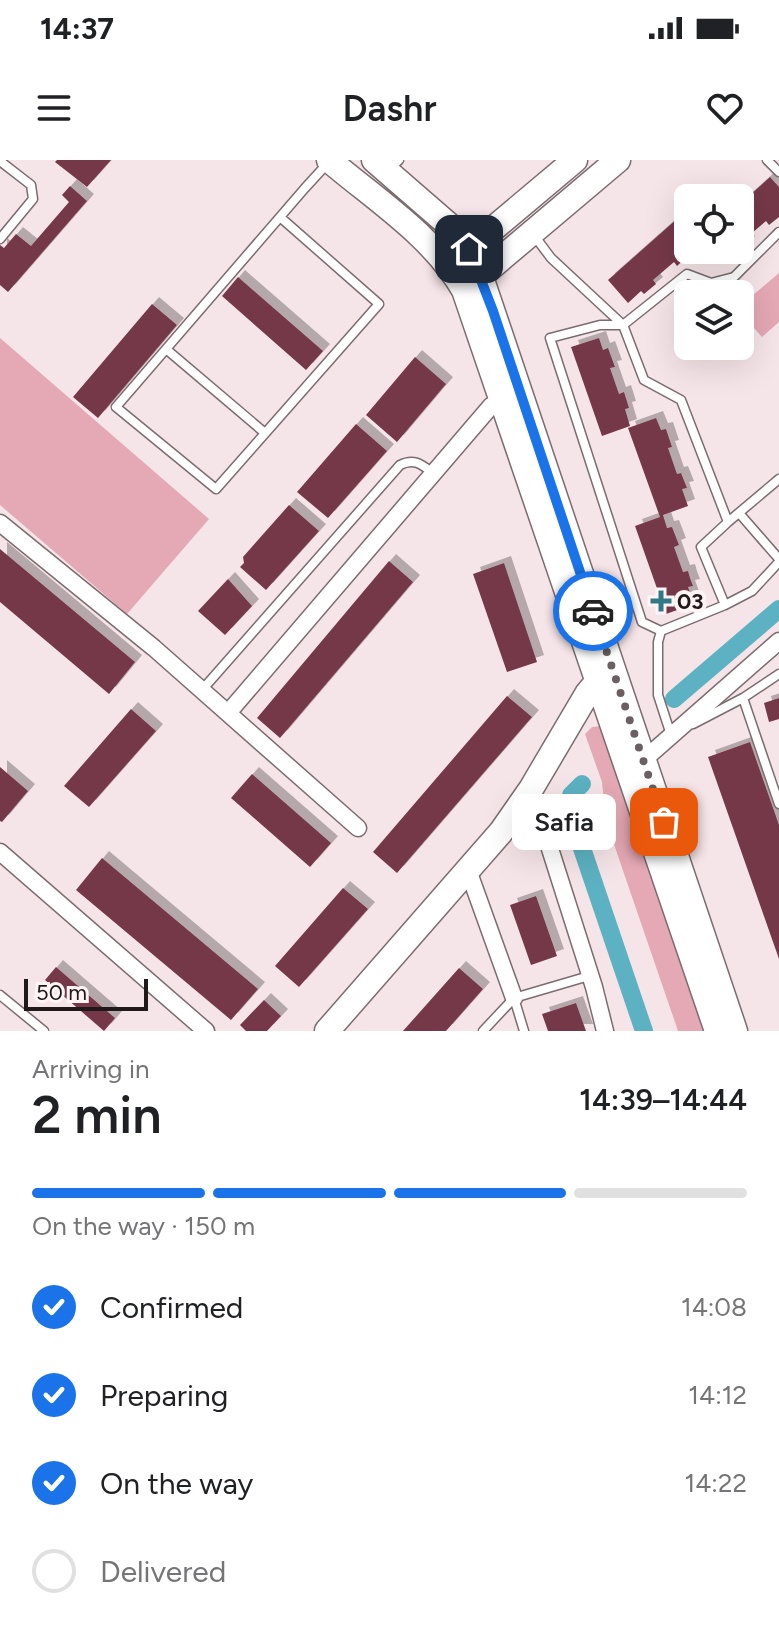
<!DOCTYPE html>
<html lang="en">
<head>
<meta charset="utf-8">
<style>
	:root { --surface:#fff; --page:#f2f2f2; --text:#202124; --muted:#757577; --line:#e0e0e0; --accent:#1a73e8 }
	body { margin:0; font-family:Figtree,sans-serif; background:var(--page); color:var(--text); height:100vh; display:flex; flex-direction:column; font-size:30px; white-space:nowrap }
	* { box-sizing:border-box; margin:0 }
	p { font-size:26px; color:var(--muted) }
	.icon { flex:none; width:44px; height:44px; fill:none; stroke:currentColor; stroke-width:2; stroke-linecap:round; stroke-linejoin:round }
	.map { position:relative; height:871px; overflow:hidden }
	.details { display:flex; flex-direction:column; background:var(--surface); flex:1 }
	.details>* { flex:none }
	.buttons { position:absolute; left:674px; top:24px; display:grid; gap:16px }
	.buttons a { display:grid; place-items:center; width:80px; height:80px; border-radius:12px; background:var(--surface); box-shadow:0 8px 32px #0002; font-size:40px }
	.scale { position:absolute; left:24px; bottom:20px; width:124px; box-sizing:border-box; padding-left:8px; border:4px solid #1f191a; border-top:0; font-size:22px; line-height:28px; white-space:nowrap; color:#1f191a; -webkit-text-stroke:6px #fef4f6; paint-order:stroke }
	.pin { position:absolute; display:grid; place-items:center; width:68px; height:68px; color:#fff; margin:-34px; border-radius:16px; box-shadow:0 4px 12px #0006 }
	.courier { position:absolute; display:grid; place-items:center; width:80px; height:80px; margin:-40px; border:6px solid #1a73e8; border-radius:50%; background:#fff; color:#222; box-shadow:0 2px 10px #0007 }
	.bubble { position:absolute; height:56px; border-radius:12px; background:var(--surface); box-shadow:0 8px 32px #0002; font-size:26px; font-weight:600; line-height:56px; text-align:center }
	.overview em { font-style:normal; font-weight:600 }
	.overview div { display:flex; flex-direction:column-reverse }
	.overview { display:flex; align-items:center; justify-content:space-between; height:136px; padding:0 32px }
	h1 { font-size:52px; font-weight:600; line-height:60px }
	.bar { display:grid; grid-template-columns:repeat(4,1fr); gap:12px 8px; align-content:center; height:96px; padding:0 32px }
	.bar i { height:10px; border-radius:6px; background:var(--line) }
	.bar .current { background:var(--accent) }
	.bar p { grid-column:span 4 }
	ol { padding:0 32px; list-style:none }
	li { display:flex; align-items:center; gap:24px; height:88px }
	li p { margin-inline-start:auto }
	li .icon { padding:8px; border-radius:50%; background:var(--accent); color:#fff; stroke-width:4 }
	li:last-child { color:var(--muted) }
	li i { width:44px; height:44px; border:4px solid var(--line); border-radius:50% }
	.status { display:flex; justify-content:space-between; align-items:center; height:56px; padding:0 40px; background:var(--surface); direction:ltr }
	.status svg { height:22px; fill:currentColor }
	header { display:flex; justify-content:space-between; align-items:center; height:104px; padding:0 32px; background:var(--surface); font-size:36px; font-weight:600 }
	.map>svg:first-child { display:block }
	.green { fill:#e5a8b5 }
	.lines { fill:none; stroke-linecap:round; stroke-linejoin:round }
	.canal { stroke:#5cb2c2; stroke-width:18 }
	.building { fill:#753949; filter:url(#shadow) }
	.lane-casing { stroke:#7b6c6f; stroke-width:11 }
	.street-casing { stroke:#7b6c6f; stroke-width:19 }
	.secondary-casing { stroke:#7b6c6f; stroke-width:27 }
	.lane { stroke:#fff; stroke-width:8 }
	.street { stroke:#fff; stroke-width:16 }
	.secondary { stroke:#fff; stroke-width:24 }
	.done { stroke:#6a6062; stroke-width:8; stroke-dasharray:0 14.4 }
	.route { stroke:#1a73e8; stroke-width:10 }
	.poi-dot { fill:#337985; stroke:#fef4f6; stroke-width:3 }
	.labels { text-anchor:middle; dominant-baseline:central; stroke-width:8; stroke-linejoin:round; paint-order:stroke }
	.poi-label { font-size:22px; font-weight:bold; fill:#1f191a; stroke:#fef4f6; text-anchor:start }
</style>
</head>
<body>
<div class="status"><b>14:37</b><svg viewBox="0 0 49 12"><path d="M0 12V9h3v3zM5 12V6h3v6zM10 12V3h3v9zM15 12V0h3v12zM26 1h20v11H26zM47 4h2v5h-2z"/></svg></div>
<header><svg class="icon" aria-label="menu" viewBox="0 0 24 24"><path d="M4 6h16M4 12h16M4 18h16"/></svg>Dashr<svg class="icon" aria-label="heart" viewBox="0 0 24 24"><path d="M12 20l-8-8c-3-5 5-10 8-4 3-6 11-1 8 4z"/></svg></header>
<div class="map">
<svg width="779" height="871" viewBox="0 0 779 871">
	<defs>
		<filter id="shadow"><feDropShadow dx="7" dy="-7" stdDeviation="0" flood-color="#0004"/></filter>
	</defs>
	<rect width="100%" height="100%" fill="#f6e5e8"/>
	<path class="green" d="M779,113V162L762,177L740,152V146Z
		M0,178L209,359L127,454L0,345Z
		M602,566L706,871H678L606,661L602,622L585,574L592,567Z"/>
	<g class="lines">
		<path class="canal" d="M674,539L779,449
			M582,624L571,635L569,650L644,871"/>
	</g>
	<path class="building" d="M57,0H111L87,27L55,2Z
		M770,17L779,27V57L769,65L766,61L745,79L748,83L736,94L733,90L720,102L709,90H740V44Z
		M70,26L87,41L8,132L0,125V85L4,88L16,74L31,86L69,42L62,35Z
		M678,58L688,69V90L691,93L677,106L674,102L653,120L656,124L644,134L641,131L628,143L608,120Z
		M238,117L323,191L306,210L222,136Z
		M152,144L177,165L98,258L73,237Z
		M599,178L603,190L608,188L615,207L610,208L619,234L624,232L629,248L625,249L630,266L602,276L571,187Z
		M415,197L446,224L397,282L366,255Z
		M656,258L661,270L666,269L672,287L668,288L677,314L681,313L687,328L682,329L688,346L663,355L667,368L672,367L679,385L674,387L683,412L688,411L690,418L693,426L688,427L694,444L666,454L635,366L660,357L628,268Z
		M356,264L387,291L328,358L297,332Z
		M289,345L319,371L266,430L240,407L244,403L243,397Z
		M0,389L135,502L109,534L0,442Z
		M389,401L413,422L280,578L257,558Z
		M504,403L537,502L507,512L473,414Z
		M228,419L252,446L225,475L198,451Z
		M507,536L532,557L397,713L373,692Z
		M779,538V559L769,562L764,543Z
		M131,549L156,571L89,647L64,626Z
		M750,582L779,665V799L708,597Z
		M0,607L28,631L2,662L0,661Z
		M252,614L331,683L310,707L231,638Z
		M102,698L258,829L231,860L76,730Z
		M343,728L368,749L299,827L275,806Z
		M536,736L557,796L531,805L510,745Z
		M56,807L115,858L104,871L45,820Z
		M459,808L483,829L446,871H403Z
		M264,840L281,856L267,871H246L240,865Z
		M576,843L586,871H548L542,854Z"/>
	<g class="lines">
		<defs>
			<path id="lane" d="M767,0L779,12
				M0,1L31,25L33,39L0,79
				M388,11L399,0
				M280,57L379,144L216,329L116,247L305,28L327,4
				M533,74L551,98L623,165L644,220L681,240L728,362L779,319
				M166,189L265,273
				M739,353L779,399
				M725,445L752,431L779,402
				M661,471L642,462L550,178L600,165H623L687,114L711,123L734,117L779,72
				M202,530L400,305C414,298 421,304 433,313
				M743,538L779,644
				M693,564L743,538L779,514
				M671,575L658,535V482L661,471L725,445L701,387L728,362
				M0,835L44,871
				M514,838L524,871
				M483,871L514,838L589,816"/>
			<path id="street" d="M0,363L154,488L358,668
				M228,553L491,246L503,240
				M639,604L779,481
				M531,629L594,827L605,871
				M0,692L206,871
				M468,710L514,838"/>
			<path id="secondary" d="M329,0C376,40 433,76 464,130L717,871
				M374,0L450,66L469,89L481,117L735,871
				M469,89L575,0
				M470,125L618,0
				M327,871L501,672L531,629L587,534L597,522L609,518"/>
		</defs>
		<use href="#lane" class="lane-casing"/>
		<use href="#street" class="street-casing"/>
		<use href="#secondary" class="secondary-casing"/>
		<use href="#lane" class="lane"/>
		<use href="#street" class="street"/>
		<use href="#secondary" class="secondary"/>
	</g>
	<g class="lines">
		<path class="done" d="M593,451L664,662"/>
		<path class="route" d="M469,89L493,151L593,451"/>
	</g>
	<path class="poi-dot" d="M657 429h8v8h8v8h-8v8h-8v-8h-8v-8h8z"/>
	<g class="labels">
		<g class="poi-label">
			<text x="677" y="441">03</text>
		</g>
	</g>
</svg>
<div class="buttons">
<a><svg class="icon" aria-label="locate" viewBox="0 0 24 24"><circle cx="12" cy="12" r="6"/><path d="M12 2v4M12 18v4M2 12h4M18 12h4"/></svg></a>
<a><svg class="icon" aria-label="layers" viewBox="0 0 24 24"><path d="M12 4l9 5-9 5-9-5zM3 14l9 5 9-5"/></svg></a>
</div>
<div class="scale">50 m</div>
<div class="pin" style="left:664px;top:662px;background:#ea580c"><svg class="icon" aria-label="bag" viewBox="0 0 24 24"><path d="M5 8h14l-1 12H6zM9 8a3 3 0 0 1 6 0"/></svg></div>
<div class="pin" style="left:469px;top:89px;background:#1f2937"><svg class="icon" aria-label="home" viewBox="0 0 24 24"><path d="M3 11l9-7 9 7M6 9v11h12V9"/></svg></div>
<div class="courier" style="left:593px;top:451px"><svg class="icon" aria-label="car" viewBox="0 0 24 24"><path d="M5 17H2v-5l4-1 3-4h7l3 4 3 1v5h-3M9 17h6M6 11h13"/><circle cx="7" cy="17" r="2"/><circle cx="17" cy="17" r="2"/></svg></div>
<div class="bubble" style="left:512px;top:634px;width:104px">Safia</div>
</div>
<section class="details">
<div class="overview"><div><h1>2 min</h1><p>Arriving in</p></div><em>14:39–14:44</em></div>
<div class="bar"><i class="current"></i><i class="current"></i><i class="current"></i><i></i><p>On the way · 150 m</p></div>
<ol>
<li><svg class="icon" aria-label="check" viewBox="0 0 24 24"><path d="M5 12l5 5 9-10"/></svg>Confirmed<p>14:08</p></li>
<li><svg class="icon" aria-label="check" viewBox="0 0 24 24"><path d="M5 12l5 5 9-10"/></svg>Preparing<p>14:12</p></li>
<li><svg class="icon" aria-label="check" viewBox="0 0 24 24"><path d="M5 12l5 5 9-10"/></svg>On the way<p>14:22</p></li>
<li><i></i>Delivered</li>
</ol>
</section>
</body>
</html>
